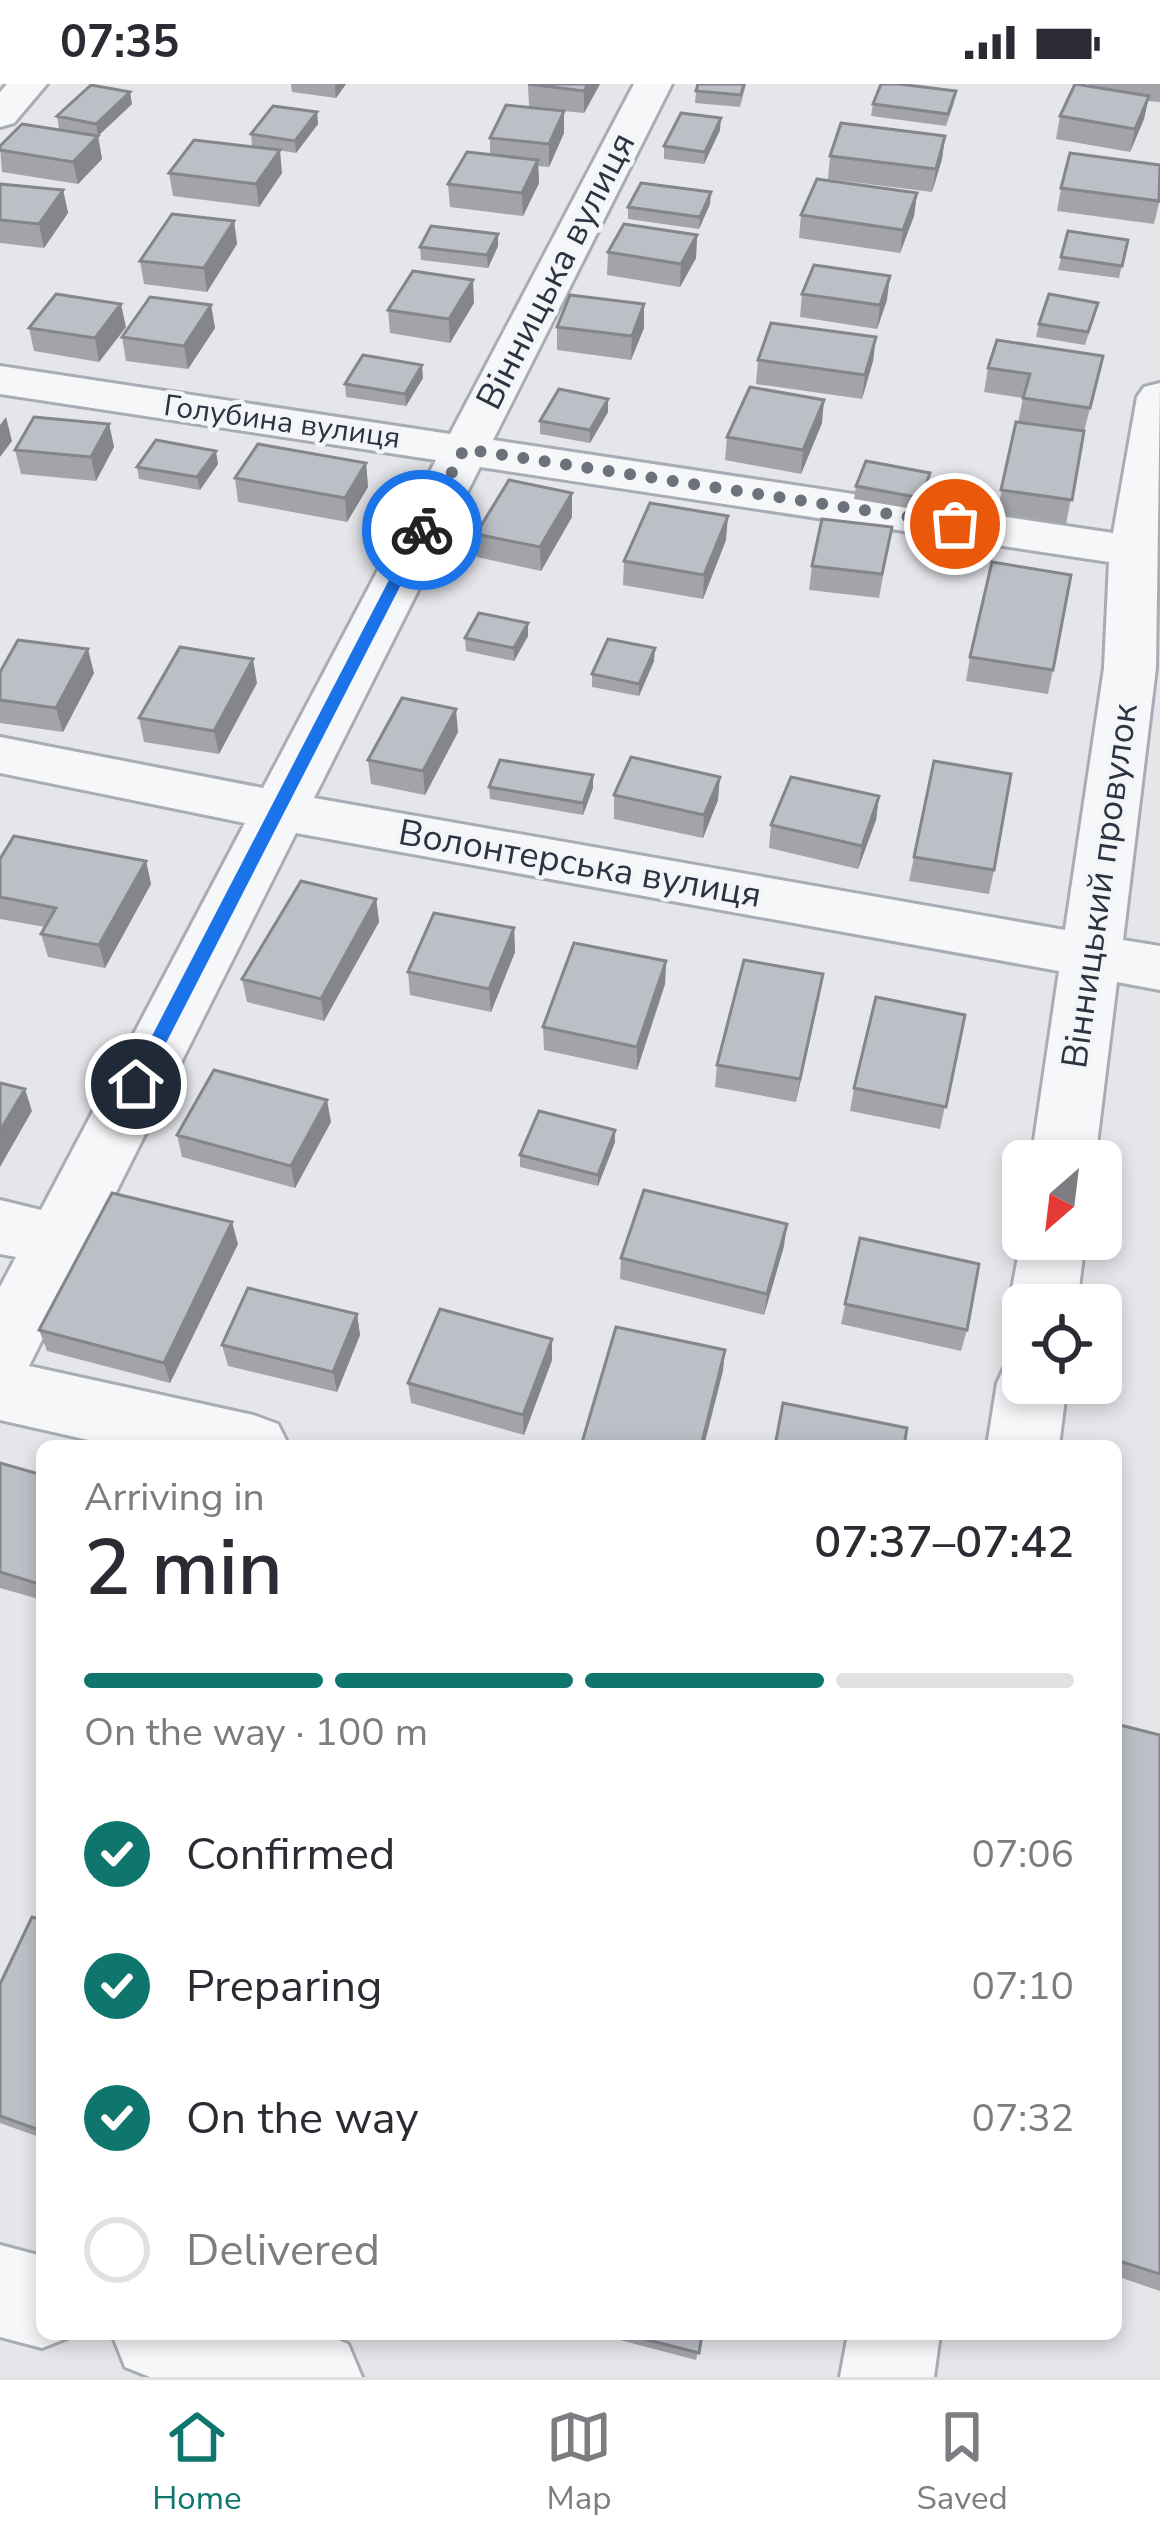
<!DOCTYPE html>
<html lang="en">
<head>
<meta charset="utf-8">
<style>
	:root { --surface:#fff; --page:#f2f2f3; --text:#2b2b33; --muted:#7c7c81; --line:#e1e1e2; --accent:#0f766e }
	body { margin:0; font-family:"Nunito Sans",sans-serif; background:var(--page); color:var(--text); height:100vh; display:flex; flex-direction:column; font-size:45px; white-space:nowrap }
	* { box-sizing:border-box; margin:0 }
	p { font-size:39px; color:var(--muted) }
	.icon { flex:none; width:66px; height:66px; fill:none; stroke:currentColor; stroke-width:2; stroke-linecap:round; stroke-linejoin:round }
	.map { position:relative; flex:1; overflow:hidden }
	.drawer { position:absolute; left:36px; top:1356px; width:1086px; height:900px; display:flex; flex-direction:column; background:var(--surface); border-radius:18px; box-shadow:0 6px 18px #0003 }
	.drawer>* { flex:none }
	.needle { width:78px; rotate:208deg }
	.controls { position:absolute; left:1002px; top:1056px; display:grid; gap:24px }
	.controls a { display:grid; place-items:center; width:120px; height:120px; border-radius:18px; background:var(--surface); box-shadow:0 6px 18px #0003; font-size:60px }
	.pin { position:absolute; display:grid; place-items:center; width:102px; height:102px; color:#fff; margin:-51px; border:6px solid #fff; border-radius:50%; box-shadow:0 3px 12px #0007 }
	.courier { position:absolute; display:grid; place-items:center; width:120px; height:120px; margin:-60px; border:9px solid #1a73e8; border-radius:50%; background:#fff; color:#222; box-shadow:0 3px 15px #0007 }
	.summary em { font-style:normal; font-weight:600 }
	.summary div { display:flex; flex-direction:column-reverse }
	.summary { display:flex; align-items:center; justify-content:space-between; height:204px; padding:0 48px }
	h1 { font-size:78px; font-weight:600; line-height:90px }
	.bar { display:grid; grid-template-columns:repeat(4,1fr); gap:18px 12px; align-content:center; height:144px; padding:0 48px }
	.bar i { height:15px; border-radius:9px; background:var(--line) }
	.bar .selected { background:var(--accent) }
	.bar p { grid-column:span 4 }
	ol { padding:0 48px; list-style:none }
	li { display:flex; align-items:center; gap:36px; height:132px }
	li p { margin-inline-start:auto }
	li .icon { padding:12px; border-radius:50%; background:var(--accent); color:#fff; stroke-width:4 }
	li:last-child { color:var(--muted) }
	li i { width:66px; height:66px; border:6px solid var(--line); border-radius:50% }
	.status { display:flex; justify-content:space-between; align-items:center; height:84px; padding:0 60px; background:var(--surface); direction:ltr }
	.status svg { height:33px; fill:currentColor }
	.tabs { display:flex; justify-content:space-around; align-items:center; height:168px; border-top:3px solid var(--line); background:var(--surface); font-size:33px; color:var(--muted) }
	.tabs a { display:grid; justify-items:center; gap:6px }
	.tabs .selected { color:var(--accent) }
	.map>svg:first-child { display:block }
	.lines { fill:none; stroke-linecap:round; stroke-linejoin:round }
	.minor-casing { stroke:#a9acb4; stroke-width:6 }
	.minor { fill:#f6f7f9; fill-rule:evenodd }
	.wall { fill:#a2a4aa }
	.shaded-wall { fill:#84868b }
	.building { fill:#bcbfc6; stroke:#84868b; stroke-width:3 }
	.route { fill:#1a73e8 }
	.done { stroke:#6d717c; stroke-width:12; stroke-dasharray:0 21.6 }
	.labels { text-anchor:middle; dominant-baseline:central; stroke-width:9; stroke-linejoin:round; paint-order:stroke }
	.far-street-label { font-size:30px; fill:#2d3241; stroke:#f3f5f8 }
	.street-label { font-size:36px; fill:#2d3241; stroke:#f3f5f8 }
</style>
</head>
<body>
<div class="status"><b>07:35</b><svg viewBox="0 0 49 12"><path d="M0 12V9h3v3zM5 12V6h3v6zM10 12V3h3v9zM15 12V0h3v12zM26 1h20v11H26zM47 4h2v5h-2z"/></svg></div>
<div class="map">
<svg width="1160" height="2293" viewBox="0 0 1160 2293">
	<rect width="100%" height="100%" fill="#e4e6ea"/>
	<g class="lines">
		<defs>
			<path id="minor" d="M7,0H47L14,39L0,43V8Z
				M634,0H672L493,356L1113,449L1137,313L1144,303L1160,299L1156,584L1123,856L1160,862V906L1117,898L1095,1077H1031L1059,887L296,749L29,1282L253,1331L278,1340L289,1362H115L0,1336V1203L16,1173L0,1170V1116L41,1126L245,739L0,689V653L263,704L436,376L0,310V282L450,350ZM480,383L1109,478L1104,584L1065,846L314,714Z
				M1023,1147V1155H1085L1077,1221H1023V1242L1009,1221Z
				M1023,1272V1299H1067L1059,1362H987L997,1299L1007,1278Z
				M0,2161L42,2172V2250L75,2251L42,2264L0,2253Z
				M112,2250H324L348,2260L362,2293H150L125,2283Z
				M848,2250H940L934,2293H840Z"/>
		</defs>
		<use href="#minor" class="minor-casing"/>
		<use href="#minor" class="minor"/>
	</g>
	<path class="wall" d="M291,0H346L336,14L292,8Z
		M528,0H600L584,29L564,27V49L549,83L538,82L539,99L523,132L450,123L448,100L490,70V54L529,23Z
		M746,0L740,23L695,19L696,7Z
		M1089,0H1160V18L1148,17L1144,35L1130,68L1056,55L1060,32Z
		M954,19L946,42L871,32L873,20Z
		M132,20L98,52L59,45L57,32Z
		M317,28L318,40L296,69L252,62L251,50Z
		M720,46L704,80L664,75V62Z
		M98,52L102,75L78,100L2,88L0,62Z
		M945,52L942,75L932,108L828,95L830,72Z
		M169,89H282L259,123L173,112Z
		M0,100L63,106L68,129L44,164L0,159Z
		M1061,104L1160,115L1154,140L1057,127Z
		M917,109L914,132L900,169L799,154L801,131Z
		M710,120L699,145L628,135V123Z
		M234,137L237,160L207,208L144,200L140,177Z
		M1068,147L1128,156L1119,194L1058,186Z
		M697,151L696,174L680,203L607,191L608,168Z
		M498,162L488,184L421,176L420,163Z
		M802,210L887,216L877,245L800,233Z
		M474,219L450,259L390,249L388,226Z
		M211,221L215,244L188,285L126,277L122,253Z
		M1095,231L1085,261L1036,253L1039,240Z
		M126,243L99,278L34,267L29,244Z
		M557,243L644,244L631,276L557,266Z
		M876,253L873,277L862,315L756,300L758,276Z
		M1103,272L1084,348L1066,440L997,429L1016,338H1018L1023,314L984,308L988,284Z
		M423,294L406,322L346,313L345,300Z
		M608,328L590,359L540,350V337Z
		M822,339L801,390L725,376L727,353Z
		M109,340L114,363L96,397L21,390L15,366Z
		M366,379L368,403L347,438L238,418L235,394Z
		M218,380L200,406L139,395L137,383Z
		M928,401L919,426L854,415L856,402Z
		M572,433L541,487L477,473L476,450Z
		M892,443L879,514L809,506L812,482Z
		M726,456L703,515L623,501L624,477Z
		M528,552L514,577L466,567L465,554Z
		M970,573L1053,586L1048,610L966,597Z
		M654,577L639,612L592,603V590Z
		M0,588L94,589L63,648L0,639Z
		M257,599L219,670L144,658L139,634Z
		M458,648L425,711L371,700L368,676Z
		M489,703L593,704L583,731L490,715Z
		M614,711L718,716L703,754L614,735Z
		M879,712L876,736L858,785L769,764L771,741Z
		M914,773L994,786L989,810L909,797Z
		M0,775L146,777L151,800L105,884L48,873L41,850L45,843L0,835Z
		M376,815L379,838L324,937L247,918L242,895Z
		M514,844L515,868L491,928L410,911L408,888Z
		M666,877L665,900L637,986L544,966L543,943Z
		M819,913L796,1018L715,1003L717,981Z
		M965,931L940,1045L850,1027L854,1004Z
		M331,1038L295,1104L182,1073L177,1051Z
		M615,1046V1058L598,1102L520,1083V1071Z
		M860,1154L967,1246L961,1267L841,1240Z
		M238,1160L170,1299L47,1267L39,1246Z
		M784,1162L764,1231L620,1195L621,1174Z
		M357,1230L360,1251L337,1308L228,1282L222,1261Z
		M552,1255V1276L524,1351L411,1319L408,1299Z
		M0,1379L42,1391V1516L0,1504Z
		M1116,1640L1160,1651V2207L1116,2192Z
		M42,1836V2054L0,2039V1900Z
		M597,2250H702L696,2276Z"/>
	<path class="shaded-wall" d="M337,0H346L336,14L335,2Z
		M588,0H600L584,29V7Z
		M130,8L132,20L98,52L96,40Z
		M1149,12L1144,35L1130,68L1135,45Z
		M564,27V49L549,83V60Z
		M317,28L318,40L296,69L295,57Z
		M721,34L720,46L704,80L705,68Z
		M98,52L102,75L78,100L73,78Z
		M945,52L942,75L932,108L936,85Z
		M280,66L282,89L259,123L256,100Z
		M538,76L539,99L523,132L522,109Z
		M63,106L68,129L44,164L39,140Z
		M711,108L710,120L699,145L700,133Z
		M917,109L914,132L900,169L903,146Z
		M234,137L237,160L207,208L204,184Z
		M498,150V162L488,184L487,171Z
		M697,151L696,174L680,203L681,180Z
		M890,192L887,216L877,245L880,221Z
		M473,196L474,219L450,259L449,235Z
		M121,220L126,243L99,278L95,254Z
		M644,220V244L631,276L632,252Z
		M211,221L215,244L188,285L184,262Z
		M876,253L873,277L862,315L865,291Z
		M422,281L423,294L406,322L405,310Z
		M608,315V328L590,359V346Z
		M824,316L822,339L801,390L803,366Z
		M6,333L12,357L0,373V341Z
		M109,340L114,363L96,397L91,373Z
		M216,367L218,380L200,406L197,393Z
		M366,379L368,403L347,438L345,414Z
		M572,409V433L541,487L540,463Z
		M728,432L726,456L703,515L704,491Z
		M528,539V552L514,577V564Z
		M655,564L654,577L639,612V600Z
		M88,565L94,589L63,648L56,624Z
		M253,575L257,599L219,670L214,647Z
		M456,625L458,648L425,711L423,687Z
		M593,691V704L583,731V719Z
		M720,693L718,716L703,754L704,731Z
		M879,712L876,736L858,785L862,762Z
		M146,777L151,800L105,884L99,861Z
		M376,815L379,838L324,937L321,915Z
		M514,844L515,868L491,928L489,905Z
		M666,877L665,900L637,986V963Z
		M823,890L819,913L796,1018L800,995Z
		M25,1005L32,1027L0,1083V1047Z
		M327,1016L331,1038L295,1104L291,1082Z
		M615,1046V1058L598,1102V1091Z
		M232,1138L238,1160L170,1299L164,1279Z
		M787,1140L784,1162L764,1231L767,1210Z
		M357,1230L360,1251L337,1308L333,1288Z
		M552,1255V1276L524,1351L523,1331Z
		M725,1266L723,1287L704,1362H701Z"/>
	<path class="building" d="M528,0H588L584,7Z
		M698,0H744L741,11L696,7Z
		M881,0H899L956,7L948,30L873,20Z
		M1075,0L1149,12L1135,45L1060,32Z
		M91,1L130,8L96,40L57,32Z
		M506,21L564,27L549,60L490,54Z
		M273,22L317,28L295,57L251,50Z
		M681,29L721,34L705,68L664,62Z
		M841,39L945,52L936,85L830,72Z
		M22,40L98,52L73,78L0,66V62Z
		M194,56L280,66L256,100L169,89Z
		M467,68L538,76L522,109L448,100Z
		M1070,69L1160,81L1159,117L1061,104Z
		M817,95L917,109L903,146L801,131Z
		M641,99L711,108L700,133L628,123Z
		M0,100L63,106L39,140L0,136Z
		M172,130L234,137L204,184L140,177Z
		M624,140L697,151L681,180L608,168Z
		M431,142L498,150L487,171L420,163Z
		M1068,147L1128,156L1122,182L1061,173Z
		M814,181L890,192L880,221L802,210Z
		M413,187L473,196L449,235L388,226Z
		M56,210L121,220L95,254L29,244Z
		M1049,210L1098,219L1088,248L1039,240Z
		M570,211L644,220L632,252L557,243Z
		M150,213L211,221L184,262L122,253Z
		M771,239L876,253L865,291L758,276Z
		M997,256L1103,272L1090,324L1023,314L1030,290L988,284Z
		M363,271L422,281L405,310L345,300Z
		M750,303L824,316L803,366L727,353Z
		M559,305L608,315L590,346L540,337Z
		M34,333L109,340L91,373L15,366Z
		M1016,338L1084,347L1072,416L1001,406Z
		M156,356L216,367L197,393L137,383Z
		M258,360L366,379L345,414L235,394Z
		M866,377L930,389L921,414L856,402Z
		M509,396L572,409L540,463L476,450Z
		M650,419L728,432L704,491L624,477Z
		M822,435L892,443L882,490L812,482Z
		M992,478L1071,491L1053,586L970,573Z
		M479,529L528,539L514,564L465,554Z
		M608,555L655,564L639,600L592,590Z
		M18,556L88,565L56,624L0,616V588Z
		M180,563L253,575L214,647L139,634Z
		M402,614L456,625L423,687L368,676Z
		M631,673L720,693L704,731L614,711Z
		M500,676L593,691L583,719L489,703Z
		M934,677L1011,690L994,786L914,773Z
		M791,693L879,712L862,762L771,741Z
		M14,752L146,777L99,861L41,850L56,824L0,813V775Z
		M301,797L376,815L321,915L242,895Z
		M434,829L514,844L489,905L408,888Z
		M574,859L666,877L637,963L543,943Z
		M744,876L823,890L800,995L717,981Z
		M876,913L965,931L946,1023L854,1004Z
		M214,986L327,1016L291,1082L177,1051Z
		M0,999L25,1005L0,1047Z
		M539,1027L615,1046L598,1091L520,1071Z
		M644,1106L787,1140L767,1210L621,1174Z
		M112,1109L232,1138L164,1279L39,1246Z
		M860,1154L979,1180L967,1246L845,1220Z
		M248,1204L357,1230L333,1288L222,1261Z
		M440,1225L552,1255L523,1331L408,1299Z
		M616,1243L725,1266L701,1362H581Z
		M783,1319L907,1344L904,1362H775Z
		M0,1379L42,1391V1501L0,1488Z
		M1116,1640L1160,1651V2190L1116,2176Z
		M32,1833L42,1836V2047L0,2032V1900Z
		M625,2250H702L699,2269Z"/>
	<path class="route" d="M422,441L429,446L145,1000L136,1007L129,1005L127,1000L415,446Z"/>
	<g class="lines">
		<path class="done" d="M422,446L464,365L955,440"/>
	</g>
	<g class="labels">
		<g class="far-street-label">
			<text transform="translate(282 338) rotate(8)">Голубина вулиця</text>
		</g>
		<g class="street-label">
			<text transform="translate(556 187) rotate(-63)">Вінницька вулиця</text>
			<text transform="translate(580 780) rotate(10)">Волонтерська вулиця</text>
			<text transform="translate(1100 802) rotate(-82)">Вінницький провулок</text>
		</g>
	</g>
</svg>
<div class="controls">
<a><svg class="needle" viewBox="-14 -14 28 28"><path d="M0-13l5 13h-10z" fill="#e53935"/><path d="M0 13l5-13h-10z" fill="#7c7c81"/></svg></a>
<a><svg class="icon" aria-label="locate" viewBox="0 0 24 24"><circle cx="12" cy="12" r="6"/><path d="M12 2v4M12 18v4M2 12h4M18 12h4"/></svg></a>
</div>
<div class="pin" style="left:955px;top:440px;background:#ea580c"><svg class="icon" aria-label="bag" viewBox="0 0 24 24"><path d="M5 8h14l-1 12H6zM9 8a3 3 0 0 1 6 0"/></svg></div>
<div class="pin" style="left:136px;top:1000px;background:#1f2937"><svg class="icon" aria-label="home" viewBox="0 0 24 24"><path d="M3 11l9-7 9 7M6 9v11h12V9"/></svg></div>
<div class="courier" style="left:422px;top:446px"><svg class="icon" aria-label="bike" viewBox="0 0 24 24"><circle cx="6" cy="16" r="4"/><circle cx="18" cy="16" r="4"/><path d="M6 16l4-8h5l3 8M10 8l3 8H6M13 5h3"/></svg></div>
<section class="drawer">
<div class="summary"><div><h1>2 min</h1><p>Arriving in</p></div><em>07:37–07:42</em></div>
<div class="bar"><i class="selected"></i><i class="selected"></i><i class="selected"></i><i></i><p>On the way · 100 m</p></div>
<ol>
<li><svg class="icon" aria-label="check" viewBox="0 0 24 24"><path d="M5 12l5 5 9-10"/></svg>Confirmed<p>07:06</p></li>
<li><svg class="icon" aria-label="check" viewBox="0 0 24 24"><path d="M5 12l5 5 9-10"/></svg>Preparing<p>07:10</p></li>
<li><svg class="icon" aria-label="check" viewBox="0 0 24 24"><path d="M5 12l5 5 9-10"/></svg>On the way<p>07:32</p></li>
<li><i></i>Delivered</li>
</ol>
</section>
</div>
<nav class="tabs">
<a class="selected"><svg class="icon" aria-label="home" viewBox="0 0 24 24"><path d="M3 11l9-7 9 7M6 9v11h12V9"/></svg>Home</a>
<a><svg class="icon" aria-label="map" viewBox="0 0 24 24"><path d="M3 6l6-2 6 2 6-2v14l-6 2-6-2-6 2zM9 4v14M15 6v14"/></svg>Map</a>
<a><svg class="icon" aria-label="saved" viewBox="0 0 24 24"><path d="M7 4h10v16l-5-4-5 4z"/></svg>Saved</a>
</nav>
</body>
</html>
